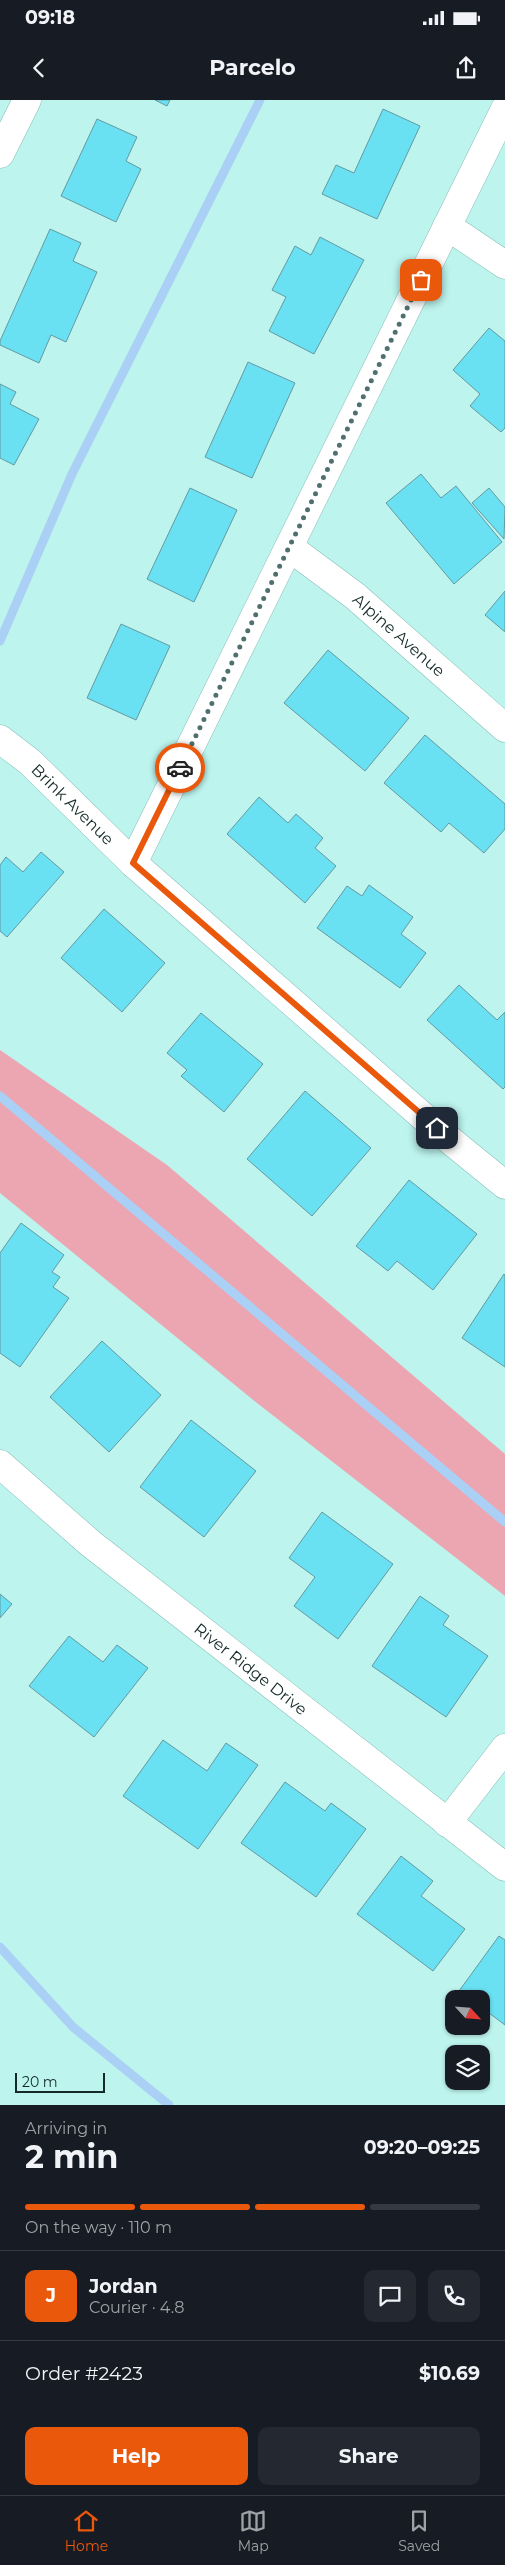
<!DOCTYPE html>
<html lang="en">
<head>
<meta charset="utf-8">
<style>
	:root { --surface:#171b24; --page:#242831; --text:#f1f3f6; --muted:#9ea1a6; --line:#363941; --accent:#ea580c }
	body { margin:0; font-family:Montserrat,sans-serif; background:var(--page); color:var(--text); height:100vh; display:flex; flex-direction:column; font-size:19px; white-space:nowrap }
	* { box-sizing:border-box; margin:0 }
	p { font-size:16px; color:var(--muted) }
	.icon { flex:none; width:28px; height:28px; fill:none; stroke:currentColor; stroke-width:2; stroke-linecap:round; stroke-linejoin:round }
	.map { position:relative; height:2005px; overflow:hidden }
	.details { display:flex; flex-direction:column; background:var(--surface); flex:1 }
	.details>* { flex:none }
	.needle { width:32px; rotate:116deg }
	.fabs { position:absolute; left:445px; top:1890px; display:grid; gap:10px }
	.fabs a { display:grid; place-items:center; width:45px; height:45px; border-radius:10px; background:var(--surface); box-shadow:0 1px 4px #0004; font-size:25px }
	.scale { position:absolute; left:15px; bottom:12px; width:90px; box-sizing:border-box; padding-left:5px; border:2px solid #142a28; border-top:0; font-size:14px; line-height:18px; white-space:nowrap; color:#142a28; -webkit-text-stroke:4px #bdf4ee; paint-order:stroke }
	.pin { position:absolute; display:grid; place-items:center; width:42px; height:42px; color:#fff; margin:-21px; border-radius:10px; box-shadow:0 2px 8px #0006 }
	.courier { position:absolute; display:grid; place-items:center; width:50px; height:50px; margin:-25px; border:4px solid #ea580c; border-radius:50%; background:#fff; color:#222; box-shadow:0 1px 6px #0007 }
	.summary em { font-style:normal; font-weight:700 }
	.summary div { display:flex; flex-direction:column-reverse }
	.summary { display:flex; align-items:center; justify-content:space-between; height:85px; padding:0 25px }
	h1 { font-size:32px; font-weight:700; line-height:38px }
	.bar { display:grid; grid-template-columns:repeat(4,1fr); gap:8px 5px; align-content:center; height:60px; padding:0 25px }
	.bar i { height:6px; border-radius:4px; background:var(--line) }
	.bar .active { background:var(--accent) }
	.bar p { grid-column:span 4 }
	.line { display:flex; align-items:center; gap:12px; padding:0 25px; border-top:1px solid var(--line) }
	.line div { flex:1 }
	.round { display:grid; place-items:center; flex:none; width:52px; height:52px; border-radius:10px; background:var(--page) }
	.primary-button { display:flex; gap:10px; margin-top:auto; padding:10px 25px }
	.primary-button a { flex:1; height:58px; border-radius:10px; background:var(--accent); color:#fff; font-size:20px; font-weight:700; line-height:58px; text-align:center }
	.primary-button a+a { background:var(--page); color:var(--text) }
	.status { display:flex; justify-content:space-between; align-items:center; height:35px; padding:0 25px; background:var(--surface); direction:ltr }
	.status svg { height:14px; fill:currentColor }
	header { display:flex; justify-content:space-between; align-items:center; height:65px; padding:0 25px; background:var(--surface); font-size:22px; font-weight:700 }
	.menu { display:flex; justify-content:space-around; align-items:center; height:70px; border-top:1px solid var(--line); background:var(--surface); font-size:14px; color:var(--muted) }
	.menu a { display:grid; justify-items:center; gap:2px }
	.menu .active { color:var(--accent) }
	.map>svg:first-child { display:block }
	.green { fill:#eca6b2 }
	.lines { fill:none; stroke-linecap:round; stroke-linejoin:round }
	.stream { stroke:#aad0f5; stroke-width:9 }
	.building { fill:#69e1f2; stroke:#6599a1 }
	.minor-casing { stroke:#8abfb9; stroke-width:29 }
	.minor { stroke:#fff; stroke-width:28 }
	.done { stroke:#4f716d; stroke-width:5; stroke-dasharray:0 9 }
	.route { stroke:#ea580c; stroke-width:6 }
	.labels { text-anchor:middle; dominant-baseline:central; stroke-width:4.5; stroke-linejoin:round; paint-order:stroke }
	.street-label { font-size:16px; fill:#142a28; stroke:#bdf4ee }
</style>
</head>
<body>
<div class="status"><b>09:18</b><svg viewBox="0 0 49 12"><path d="M0 12V9h3v3zM5 12V6h3v6zM10 12V3h3v9zM15 12V0h3v12zM26 1h20v11H26zM47 4h2v5h-2z"/></svg></div>
<header><svg class="icon" aria-label="back" viewBox="0 0 24 24"><path d="M15 5l-7 7 7 7"/></svg>Parcelo<svg class="icon" aria-label="share" viewBox="0 0 24 24"><path d="M12 15V3M7 8l5-5 5 5M5 13v7h14v-7"/></svg></header>
<div class="map">
<svg width="505" height="2005" viewBox="0 0 505 2005">
	<rect width="100%" height="100%" fill="#bdf4ee"/>
	<path class="green" d="M0,950L167,1065L505,1354V1496L257,1303L0,1093Z"/>
	<g class="lines">
		<path class="stream" d="M0,541L72,374L260,0
			M0,996L505,1422
			M0,1847L73,1927L169,2005"/>
	</g>
	<path class="building" d="M155,0H170L167,6Z
		M383,9L420,26L377,119L322,94L336,65L354,73Z
		M97,19L137,37L126,61L141,69L116,122L61,96Z
		M50,129L81,143L73,161L97,172L66,242L51,235L39,263L0,245V241Z
		M320,137L364,160L314,254L269,231L286,197L272,190L295,146L311,155Z
		M489,228L505,241V328L501,332L470,306L480,294L453,270Z
		M248,262L295,283L252,378L205,357Z
		M0,284L16,292L10,304L39,319L14,365L0,358Z
		M421,374L441,398L456,386L502,442L454,484L386,403Z
		M190,388L237,410L194,502L147,479Z
		M489,388L505,407L504,439L472,403Z
		M505,491V532L485,515Z
		M121,524L170,546L136,620L87,598Z
		M328,550L409,618L365,671L284,603Z
		M425,635L505,704V729L484,753L449,723L441,732L384,683Z
		M259,697L288,723L296,714L323,738L315,748L336,766L305,803L227,734Z
		M41,752L64,772L7,837L0,831V765L6,757L23,772Z
		M369,785L413,817L401,834L426,853L400,888L317,828L347,786L362,796Z
		M104,809L165,863L122,912L61,858Z
		M459,885L497,920L505,912V987L503,989L427,920Z
		M201,913L263,964L224,1012L181,976L187,970L167,953Z
		M305,991L371,1048L312,1116L247,1059Z
		M409,1080L477,1134L433,1190L397,1161L388,1171L356,1146Z
		M21,1123L64,1155L52,1172L60,1177L53,1187L69,1198L20,1267L0,1253V1153Z
		M504,1174L505,1175V1267L462,1238Z
		M102,1241L161,1295L109,1352L50,1297Z
		M191,1320L256,1371L204,1437L140,1387Z
		M322,1412L393,1464L338,1539L294,1506L315,1477L289,1458Z
		M0,1494L12,1504L0,1518Z
		M420,1496L449,1516L443,1525L488,1556L446,1617L372,1566Z
		M69,1536L103,1562L117,1545L148,1568L94,1637L29,1586Z
		M163,1640L207,1671L226,1643L258,1665L198,1749L123,1696Z
		M285,1682L325,1711L331,1703L366,1729L316,1797L241,1743Z
		M401,1756L433,1781L421,1796L465,1829L433,1871L357,1814Z
		M499,1836L505,1840V1925L481,1907V1899H470L459,1891Z"/>
	<g class="lines">
		<defs>
			<g id="minor">
				<path d="M0,54L27,0"/>
				<path d="M447,126L505,165"/>
				<path id="s1" d="M289,447L355,496L505,628"/>
				<path id="s2" d="M0,639L30,662L133,763L451,1041L505,1085"/>
				<path d="M133,763L505,9"/>
				<path id="s3" d="M0,1364L90,1443L505,1767"/>
				<path d="M447,1723L505,1648"/>
			</g>
		</defs>
		<use href="#minor" class="minor-casing"/>
		<use href="#minor" class="minor"/>
	</g>
	<g class="lines">
		<path class="done" d="M180,668L421,180"/>
		<path class="route" d="M180,668L133,763L437,1028"/>
	</g>
	<g class="labels">
		<g class="street-label">
			<text stroke="none"><textPath href="#s1" startOffset="141">Alpine Avenue</textPath></text>
			<text stroke="none"><textPath href="#s2" startOffset="98">Brink Avenue</textPath></text>
			<text stroke="none"><textPath href="#s3" startOffset="324">River Ridge Drive</textPath></text>
		</g>
	</g>
</svg>
<div class="fabs">
<a><svg class="needle" viewBox="-14 -14 28 28"><path d="M0-13l5 13h-10z" fill="#e53935"/><path d="M0 13l5-13h-10z" fill="#9ea1a6"/></svg></a>
<a><svg class="icon" aria-label="layers" viewBox="0 0 24 24"><path d="M12 4l9 5-9 5-9-5zM3 14l9 5 9-5"/></svg></a>
</div>
<div class="scale">20 m</div>
<div class="pin" style="left:421px;top:180px;background:#ea580c"><svg class="icon" aria-label="bag" viewBox="0 0 24 24"><path d="M5 8h14l-1 12H6zM9 8a3 3 0 0 1 6 0"/></svg></div>
<div class="pin" style="left:437px;top:1028px;background:#1f2937"><svg class="icon" aria-label="home" viewBox="0 0 24 24"><path d="M3 11l9-7 9 7M6 9v11h12V9"/></svg></div>
<div class="courier" style="left:180px;top:668px"><svg class="icon" aria-label="car" viewBox="0 0 24 24"><path d="M5 17H2v-5l4-1 3-4h7l3 4 3 1v5h-3M9 17h6M6 11h13"/><circle cx="7" cy="17" r="2"/><circle cx="17" cy="17" r="2"/></svg></div>
</div>
<section class="details">
<div class="summary"><div><h1>2 min</h1><p>Arriving in</p></div><em>09:20–09:25</em></div>
<div class="bar"><i class="active"></i><i class="active"></i><i class="active"></i><i></i><p>On the way · 110 m</p></div>
<div class="line" style="height:90px"><b class="round" style="background:var(--accent);color:#fff">J</b><div><b>Jordan</b><p>Courier · 4.8</p></div><a class="round"><svg class="icon" aria-label="chat" viewBox="0 0 24 24"><path d="M4 5h16v11H9l-5 4z"/></svg></a><a class="round"><svg class="icon" aria-label="phone" viewBox="0 0 24 24"><path d="M5 4h4l2 5-3 2q2 4 5 5l2-3 5 2v4C11 20 4 13 5 4z"/></svg></a></div>
<div class="line" style="height:65px"><div>Order #2423</div><b>$10.69</b></div>
<div class="primary-button"><a>Help</a><a>Share</a></div>
</section>
<nav class="menu">
<a class="active"><svg class="icon" aria-label="home" viewBox="0 0 24 24"><path d="M3 11l9-7 9 7M6 9v11h12V9"/></svg>Home</a>
<a><svg class="icon" aria-label="map" viewBox="0 0 24 24"><path d="M3 6l6-2 6 2 6-2v14l-6 2-6-2-6 2zM9 4v14M15 6v14"/></svg>Map</a>
<a><svg class="icon" aria-label="saved" viewBox="0 0 24 24"><path d="M7 4h10v16l-5-4-5 4z"/></svg>Saved</a>
</nav>
</body>
</html>
